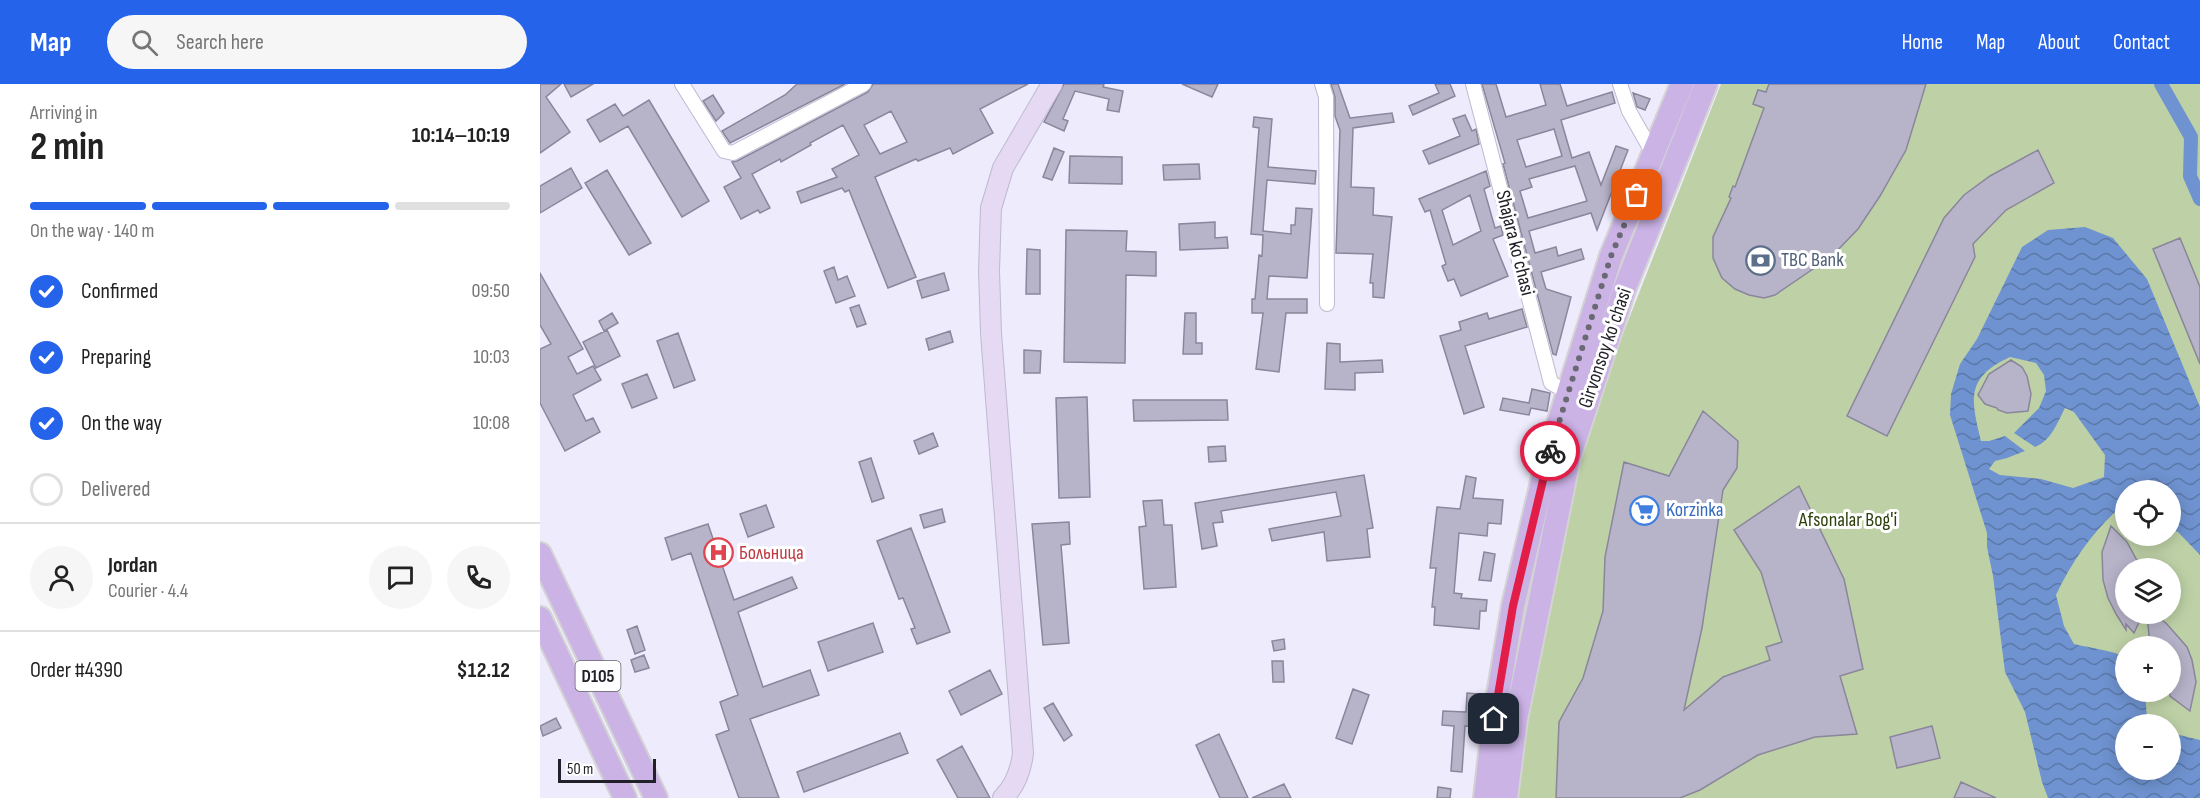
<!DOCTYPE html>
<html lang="en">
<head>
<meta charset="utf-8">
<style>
	:root { --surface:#fff; --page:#f6f6f6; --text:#222; --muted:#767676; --line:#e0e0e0; --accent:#2563eb }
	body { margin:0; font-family:"Sofia Sans Condensed",sans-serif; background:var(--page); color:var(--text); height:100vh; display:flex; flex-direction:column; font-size:22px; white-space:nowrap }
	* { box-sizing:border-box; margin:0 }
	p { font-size:20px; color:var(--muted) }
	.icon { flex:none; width:33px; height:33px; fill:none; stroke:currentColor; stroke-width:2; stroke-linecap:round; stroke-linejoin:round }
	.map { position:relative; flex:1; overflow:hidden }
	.drawer { display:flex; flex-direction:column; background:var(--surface); width:540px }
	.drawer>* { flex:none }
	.buttons { position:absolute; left:1575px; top:396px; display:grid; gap:12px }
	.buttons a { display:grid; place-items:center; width:66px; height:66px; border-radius:50%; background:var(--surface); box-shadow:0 3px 15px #0003; font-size:30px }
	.scale { position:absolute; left:18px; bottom:15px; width:98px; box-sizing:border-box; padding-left:6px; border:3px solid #222129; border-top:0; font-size:16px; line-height:21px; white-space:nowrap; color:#222129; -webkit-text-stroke:4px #fff; paint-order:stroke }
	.pin { position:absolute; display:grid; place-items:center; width:51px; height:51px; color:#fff; margin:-26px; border-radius:12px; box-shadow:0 3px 9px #0006 }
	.courier { position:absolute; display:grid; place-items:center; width:60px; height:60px; margin:-30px; border:4px solid #e11d48; border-radius:50%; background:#fff; color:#222; box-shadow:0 2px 8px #0007 }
	.overview em { font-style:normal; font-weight:700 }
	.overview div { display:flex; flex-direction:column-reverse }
	.overview { display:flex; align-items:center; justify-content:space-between; height:102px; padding:0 30px }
	h1 { font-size:39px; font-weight:700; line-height:45px }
	.bar { display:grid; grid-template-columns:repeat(4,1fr); gap:9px 6px; align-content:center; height:72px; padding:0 30px }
	.bar i { height:8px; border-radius:4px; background:var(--line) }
	.bar .selected { background:var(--accent) }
	.bar p { grid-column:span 4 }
	.line { display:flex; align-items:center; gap:15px; padding:0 30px; border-top:2px solid var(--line) }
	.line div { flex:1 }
	.round { display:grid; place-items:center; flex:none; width:63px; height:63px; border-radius:32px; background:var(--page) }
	ol { padding:0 30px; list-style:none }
	li { display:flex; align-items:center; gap:18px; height:66px }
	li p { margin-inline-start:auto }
	li .icon { padding:6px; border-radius:50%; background:var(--accent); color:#fff; stroke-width:4 }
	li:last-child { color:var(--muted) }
	li i { width:33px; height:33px; border:3px solid var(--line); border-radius:50% }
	header { display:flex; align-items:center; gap:36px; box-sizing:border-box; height:84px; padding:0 30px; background:var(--accent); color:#fff }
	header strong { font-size:28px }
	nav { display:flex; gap:33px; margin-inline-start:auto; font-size:21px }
	.search { width:420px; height:54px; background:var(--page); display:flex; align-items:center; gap:15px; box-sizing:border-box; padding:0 21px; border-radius:33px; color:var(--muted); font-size:22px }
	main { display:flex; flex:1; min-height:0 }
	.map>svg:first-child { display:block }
	.park { fill:#bed1a6; fill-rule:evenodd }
	.water { fill:url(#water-waves); fill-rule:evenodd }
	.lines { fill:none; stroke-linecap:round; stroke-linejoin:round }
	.canal { stroke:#6f93d0; stroke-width:14 }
	.building { fill:#b7b3c9; stroke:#8a869b; stroke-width:1.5; fill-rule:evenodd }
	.street-casing { stroke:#bebad0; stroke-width:16 }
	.secondary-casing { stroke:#bebad0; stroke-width:22 }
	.primary-casing { stroke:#d3d3d4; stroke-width:26 }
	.street { stroke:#fff; stroke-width:14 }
	.secondary { stroke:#e5d9f3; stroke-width:20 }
	.primary { stroke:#cbb3e6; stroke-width:22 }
	.done { stroke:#696873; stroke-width:6; stroke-dasharray:0 10.8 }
	.route { stroke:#e11d48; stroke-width:8 }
	.labels { text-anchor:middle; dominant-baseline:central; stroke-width:6; stroke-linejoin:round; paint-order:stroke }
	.shield { fill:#fff; stroke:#646469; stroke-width:1.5 }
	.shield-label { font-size:18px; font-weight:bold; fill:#222129 }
	.street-label { font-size:20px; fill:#222129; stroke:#fff }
	.service-label { font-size:20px; fill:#4e5e75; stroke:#fff; text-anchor:start }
	.shop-label { font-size:20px; fill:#366cbe; stroke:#fff; text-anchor:start }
	.park-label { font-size:20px; fill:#2d3f0b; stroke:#fff }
	.health-label { font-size:20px; fill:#be3a42; stroke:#fff; text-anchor:start }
</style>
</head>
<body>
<header>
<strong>Map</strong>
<div class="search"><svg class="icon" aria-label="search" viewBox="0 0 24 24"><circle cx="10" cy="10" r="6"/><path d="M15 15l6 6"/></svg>Search here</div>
<nav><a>Home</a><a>Map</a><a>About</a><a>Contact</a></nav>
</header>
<main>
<section class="drawer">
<div class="overview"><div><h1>2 min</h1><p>Arriving in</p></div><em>10:14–10:19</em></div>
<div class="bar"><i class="selected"></i><i class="selected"></i><i class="selected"></i><i></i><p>On the way · 140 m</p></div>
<ol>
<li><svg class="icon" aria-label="check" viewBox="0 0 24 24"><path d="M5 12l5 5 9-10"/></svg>Confirmed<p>09:50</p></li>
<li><svg class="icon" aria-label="check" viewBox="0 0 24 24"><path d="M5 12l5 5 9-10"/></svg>Preparing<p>10:03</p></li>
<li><svg class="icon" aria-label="check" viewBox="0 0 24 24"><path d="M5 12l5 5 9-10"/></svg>On the way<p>10:08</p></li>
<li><i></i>Delivered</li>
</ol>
<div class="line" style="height:108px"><a class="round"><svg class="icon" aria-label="person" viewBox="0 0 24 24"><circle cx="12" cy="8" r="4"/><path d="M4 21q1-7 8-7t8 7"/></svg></a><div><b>Jordan</b><p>Courier · 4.4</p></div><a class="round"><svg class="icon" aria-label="chat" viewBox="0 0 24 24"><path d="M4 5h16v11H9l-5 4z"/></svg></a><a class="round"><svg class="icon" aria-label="phone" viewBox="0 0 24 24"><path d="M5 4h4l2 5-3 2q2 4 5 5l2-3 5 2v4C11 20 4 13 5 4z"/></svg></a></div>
<div class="line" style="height:78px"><div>Order #4390</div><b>$12.12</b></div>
</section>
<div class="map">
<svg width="1660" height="714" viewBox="0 0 1660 714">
	<defs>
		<pattern id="water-waves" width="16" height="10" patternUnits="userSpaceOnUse" patternTransform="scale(1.5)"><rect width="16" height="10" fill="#6f93d0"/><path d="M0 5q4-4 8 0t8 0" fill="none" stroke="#5b78a9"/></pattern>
	</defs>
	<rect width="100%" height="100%" fill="#eeebfd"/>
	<path class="park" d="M1181,0H1660V714H976L977,697L1030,385ZM1586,406H1630V452H1586ZM1586,484H1630V530H1586ZM1586,562H1630V608H1586ZM1586,640H1630V686H1586Z"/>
	<path class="water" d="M1545,143L1573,154L1607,195L1660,323V471L1638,448L1631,446L1630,406H1586L1585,429L1575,428C1550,452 1531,479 1516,511L1524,542L1534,560C1546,563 1578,568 1585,573L1586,608H1605L1607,635L1611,640H1586V686H1630L1631,649L1660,656V714H1508L1502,698L1485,628L1465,588L1453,492L1447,463V449L1410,331L1411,310L1420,280L1437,255L1482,163L1508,146ZM1470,273L1496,279L1504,291L1506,307L1499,324L1474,349L1495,363C1512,356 1517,339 1525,324L1534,328L1565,371L1564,393L1533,404L1501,395L1460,391L1449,385L1455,377L1467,374L1485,367L1465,352L1449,357H1441C1431,315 1425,294 1470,273Z"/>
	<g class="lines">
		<path class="canal" d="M1621,0L1651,53L1650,92L1660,115"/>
	</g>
	<path class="building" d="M0,0H21L6,13L30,48L0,69Z
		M24,0H53L31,13Z
		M257,0H305L190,59L182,47L245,11Z
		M333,0H488L440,25L453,49L413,70L410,64L378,77L376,75L335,93L376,193L348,204L309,106L305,108L302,104L261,119L257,108L297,93L292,85L319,71L303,41L270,59L271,61L241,78L240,75L212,90L230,124L220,129L218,126L201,135L184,103L201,94L192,78L197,77L328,8ZM351,27L367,58L340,70L324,41Z
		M524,0H564L563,3L583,7L579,28L567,26L569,15L535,7L523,35L528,37L524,47L504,38Z
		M642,0H678L672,13Z
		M791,0H798L810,34L852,29L854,38L813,44L811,103L834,104L833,131L852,133L844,214L833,213V199H830L833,170L796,169L800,46L795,32V13Z
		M895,0H910L915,12L873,31L869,22L899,9Z
		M942,0H956L966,33L1006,21L1000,0H1020L1027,22L1072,8L1075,19L1021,36L1032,74L1049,68L1061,101L1076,62L1088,66L1057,146L1051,129L989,147L995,169L1016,163L1018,172L1041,165L1044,175L1001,188L1006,205L1031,213L1016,271L1013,270L963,80L965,79ZM1014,45L1022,72L986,83L977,56ZM1035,82L1047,117L988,134L980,107L992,103L989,95Z
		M1229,0H1386L1366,66L1340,112L1318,145L1292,172L1235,211L1224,214L1209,211L1195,205L1182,194L1173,174V153L1191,114L1189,113L1193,102L1195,103L1224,24L1213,20L1218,6L1226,8Z
		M1093,9L1110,15L1105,26L1097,23Z
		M173,11L184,29L176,37L163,17Z
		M109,16L169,117L142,133L88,42L60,58L47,36L75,20L83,32Z
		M925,31L932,47L936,45L939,60L889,80L883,67L920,52L913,35Z
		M714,33L732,35L728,83L776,87L775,100L727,96L723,147L751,150V141H755L756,124L772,125L767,194L729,192L727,215H767V229H746L739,288L716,285L723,229H712V215H715L719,171L722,172L723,151L711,150L719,44L713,43Z
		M514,64L524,68L512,96L503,93Z
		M1498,66L1514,99L1466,126L1433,160L1435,173L1347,352L1307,332L1404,134L1424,111L1450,92Z
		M530,72L582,73V100L529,99Z
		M659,80L660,95L624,96L623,81Z
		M31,84L42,104L0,129V102Z
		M67,86L111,159L89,171L45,99Z
		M946,87L950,102L944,105L955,144L961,142L963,151L953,155L968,192L921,212L914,195L908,197L902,182L906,180L890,126L885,128L879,115ZM930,111L941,147L913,161L902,126Z
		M675,138V154L687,153L688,164L640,166L639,140Z
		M526,146L587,147L586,167L616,168V192L586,191L585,279L524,278Z
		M1640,154L1660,203V280L1613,165Z
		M487,165L500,166V210H486Z
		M294,183L298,196L307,192L315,212L296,219L284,187Z
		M0,189L43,265L28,273L37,290L53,282L61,296L33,311L46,337L53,334L60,348L25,367L0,319V265L11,260L0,241Z
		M404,189L409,206L382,214L377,197Z
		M319,221L326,240L317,243L310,224Z
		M982,225L987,243L925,262L944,323L924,330L900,252L921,246L919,238L947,229L949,235Z
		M72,229L78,239L64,247L59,237Z
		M645,229H656V259H662V270H643Z
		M67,246L80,272L56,284L43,258Z
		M410,247L413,258L389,266L386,255Z
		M138,249L155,296L134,304L117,257Z
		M787,259L800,260V278L842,276L843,288L815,289V306L785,305Z
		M484,266L501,267L500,289H484Z
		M1471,276L1482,283L1487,292L1491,310L1488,327L1467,329L1458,326L1457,324L1445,320L1438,311L1449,290Z
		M107,290L117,314L92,324L82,300Z
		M992,305L1010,309L1007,327L991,324L989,331L960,326L963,314L989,319Z
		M547,313L550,413L519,414L516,314Z
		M593,316H687L688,336L594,337Z
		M1163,327L1198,357L1197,384L1183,406L1162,544L1144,626L1183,593L1230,576L1226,563L1242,558L1221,488L1194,446L1259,402L1304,495L1323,585L1300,592L1317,650L1275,653L1218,671L1160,706L1140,714H1016L1019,638L1043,594L1063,527L1065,473L1084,378L1129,392Z
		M393,349L398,362L379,370L374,357Z
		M685,362L686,377L669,378L668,363Z
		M331,374L344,414L332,418L319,378Z
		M824,391L833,444L827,445L830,473L787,477L784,448L732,457L729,445L801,432L796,408L681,427L683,438L673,439L677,462L662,465L655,419Z
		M926,392L936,394L933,414L963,416L961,440L948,439L947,452L919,449L914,509L922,510L921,514L947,516L946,527H940L939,545L894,541L895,523H892L896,484H890L897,423L920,425Z
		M622,416L624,441H632L636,503L604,505L599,443L606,442L603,417Z
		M226,421L234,443L208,453L200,430Z
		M402,425L405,438L384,444L380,431Z
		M529,438L530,460L521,461L529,559L503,561L492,440Z
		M168,440L194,516L252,493L257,504L198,528L223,603L270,586L279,611L210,635L239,714H199L176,651L189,646L180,618L198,611L151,469L132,476L125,454Z
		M1571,442L1587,458L1601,484H1586V530H1603L1594,549L1586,540V546L1576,530L1568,514L1563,496L1562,468Z
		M371,444L410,548L377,560L371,545L375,544L363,514L359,515L337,457Z
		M944,468L955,470L951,497L939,496Z
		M1607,530H1613L1626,539L1647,563L1652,576L1656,598L1650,627L1630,612V562H1610Z
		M333,539L343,568L288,587L278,558Z
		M97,542L105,566L95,570L87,546Z
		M744,555L745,565L734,567L732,557Z
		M104,571L109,584L95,588L91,576Z
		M732,577H743L744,598H733Z
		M450,586L462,610L421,631L409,607Z
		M813,605L829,611L812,660L796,654Z
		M927,609L938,610L936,643L925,642L922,688L911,687L914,642L902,641L903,627L926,628Z
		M513,619L532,651L524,657L504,624Z
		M16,634L21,644L3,652L0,642Z
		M1392,642L1400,674L1357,684L1350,653Z
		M360,649L368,669L264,708L257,688Z
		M679,650L708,714H680L656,661Z
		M422,662L450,714H418L397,676Z
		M1421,698L1456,714H1414Z
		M744,700L751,714H712Z
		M898,703L911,705L910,714H897Z"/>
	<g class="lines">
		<defs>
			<path id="street" d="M142,0L184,67L193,69L324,0
				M782,0L786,13L787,220
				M933,0L1011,299L1029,309
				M1080,0L1089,27L1114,71"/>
			<path id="secondary" d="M463,714C476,701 481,686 483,669L451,249L449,187L451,124L463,84L512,0"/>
			<path id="primary" d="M0,470L116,714
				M0,534L85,714
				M945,714L954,635L973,522L1008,372L1071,172L1142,0
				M966,714L976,635L1029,374L1084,206L1166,0"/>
		</defs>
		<use href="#street" class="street-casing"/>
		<use href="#secondary" class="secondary-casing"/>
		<use href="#primary" class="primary-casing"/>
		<use href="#street" class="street"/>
		<use href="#secondary" class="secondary"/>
		<use href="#primary" class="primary"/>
	</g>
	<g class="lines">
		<path class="done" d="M1010,367L1071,172L1097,111"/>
		<path class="route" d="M954,635L973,522L1010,367"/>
	</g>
	<defs>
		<symbol id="bank-ring" viewBox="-11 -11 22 22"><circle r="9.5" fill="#fff" stroke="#5c6f8a" stroke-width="1.5"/><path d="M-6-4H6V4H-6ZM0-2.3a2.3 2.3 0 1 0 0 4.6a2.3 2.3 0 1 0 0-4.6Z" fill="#5c6f8a"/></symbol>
		<symbol id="supermarket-ring" viewBox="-11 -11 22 22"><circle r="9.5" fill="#fff" stroke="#3f7fe0" stroke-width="1.5"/><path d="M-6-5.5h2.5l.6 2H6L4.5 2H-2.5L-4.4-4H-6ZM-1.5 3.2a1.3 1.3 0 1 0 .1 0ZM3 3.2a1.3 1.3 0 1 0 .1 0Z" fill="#3f7fe0"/></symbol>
		<symbol id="hospital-ring" viewBox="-11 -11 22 22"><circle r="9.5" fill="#fff" stroke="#e0444e" stroke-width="1.5"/><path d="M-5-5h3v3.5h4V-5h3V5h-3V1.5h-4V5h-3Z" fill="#e0444e"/></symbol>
	</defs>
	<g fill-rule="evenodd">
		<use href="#bank-ring" x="1204" y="160" width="33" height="33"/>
		<use href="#supermarket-ring" x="1088" y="410" width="33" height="33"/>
		<use href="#hospital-ring" x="162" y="452" width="33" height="33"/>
	</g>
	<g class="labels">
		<rect class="shield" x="35.5" y="577" width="45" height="30" rx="4.5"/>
		<g class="shield-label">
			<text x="58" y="592">D105</text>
		</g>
		<g class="street-label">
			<text transform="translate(975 159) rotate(76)">Shajara koʻchasi</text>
			<text transform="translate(1065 264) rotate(-71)">Girvonsoy koʻchasi</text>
		</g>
		<g class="service-label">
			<text x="1241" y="176">TBC Bank</text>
		</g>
		<g class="shop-label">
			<text x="1126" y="426">Korzinka</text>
		</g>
		<g class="park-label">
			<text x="1308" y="436">Afsonalar Bog'i</text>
		</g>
		<g class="health-label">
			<text x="199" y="469">Больница</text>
		</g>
	</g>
</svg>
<div class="buttons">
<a><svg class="icon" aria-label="locate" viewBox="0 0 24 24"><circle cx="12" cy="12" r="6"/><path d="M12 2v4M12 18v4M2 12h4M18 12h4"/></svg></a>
<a><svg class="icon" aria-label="layers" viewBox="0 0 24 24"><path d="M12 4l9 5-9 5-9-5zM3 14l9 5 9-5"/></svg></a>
<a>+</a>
<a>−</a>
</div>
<div class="scale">50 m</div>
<div class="pin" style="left:1097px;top:111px;background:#ea580c"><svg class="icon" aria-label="bag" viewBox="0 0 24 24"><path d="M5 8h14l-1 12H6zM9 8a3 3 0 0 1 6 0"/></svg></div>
<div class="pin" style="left:954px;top:635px;background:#1f2937"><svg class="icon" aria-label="home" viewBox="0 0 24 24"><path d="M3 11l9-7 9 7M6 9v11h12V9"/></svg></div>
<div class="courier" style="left:1010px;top:367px"><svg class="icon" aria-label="bike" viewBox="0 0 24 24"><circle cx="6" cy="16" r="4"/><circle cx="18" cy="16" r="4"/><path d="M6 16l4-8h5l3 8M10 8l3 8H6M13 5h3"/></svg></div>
</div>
</main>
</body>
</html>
